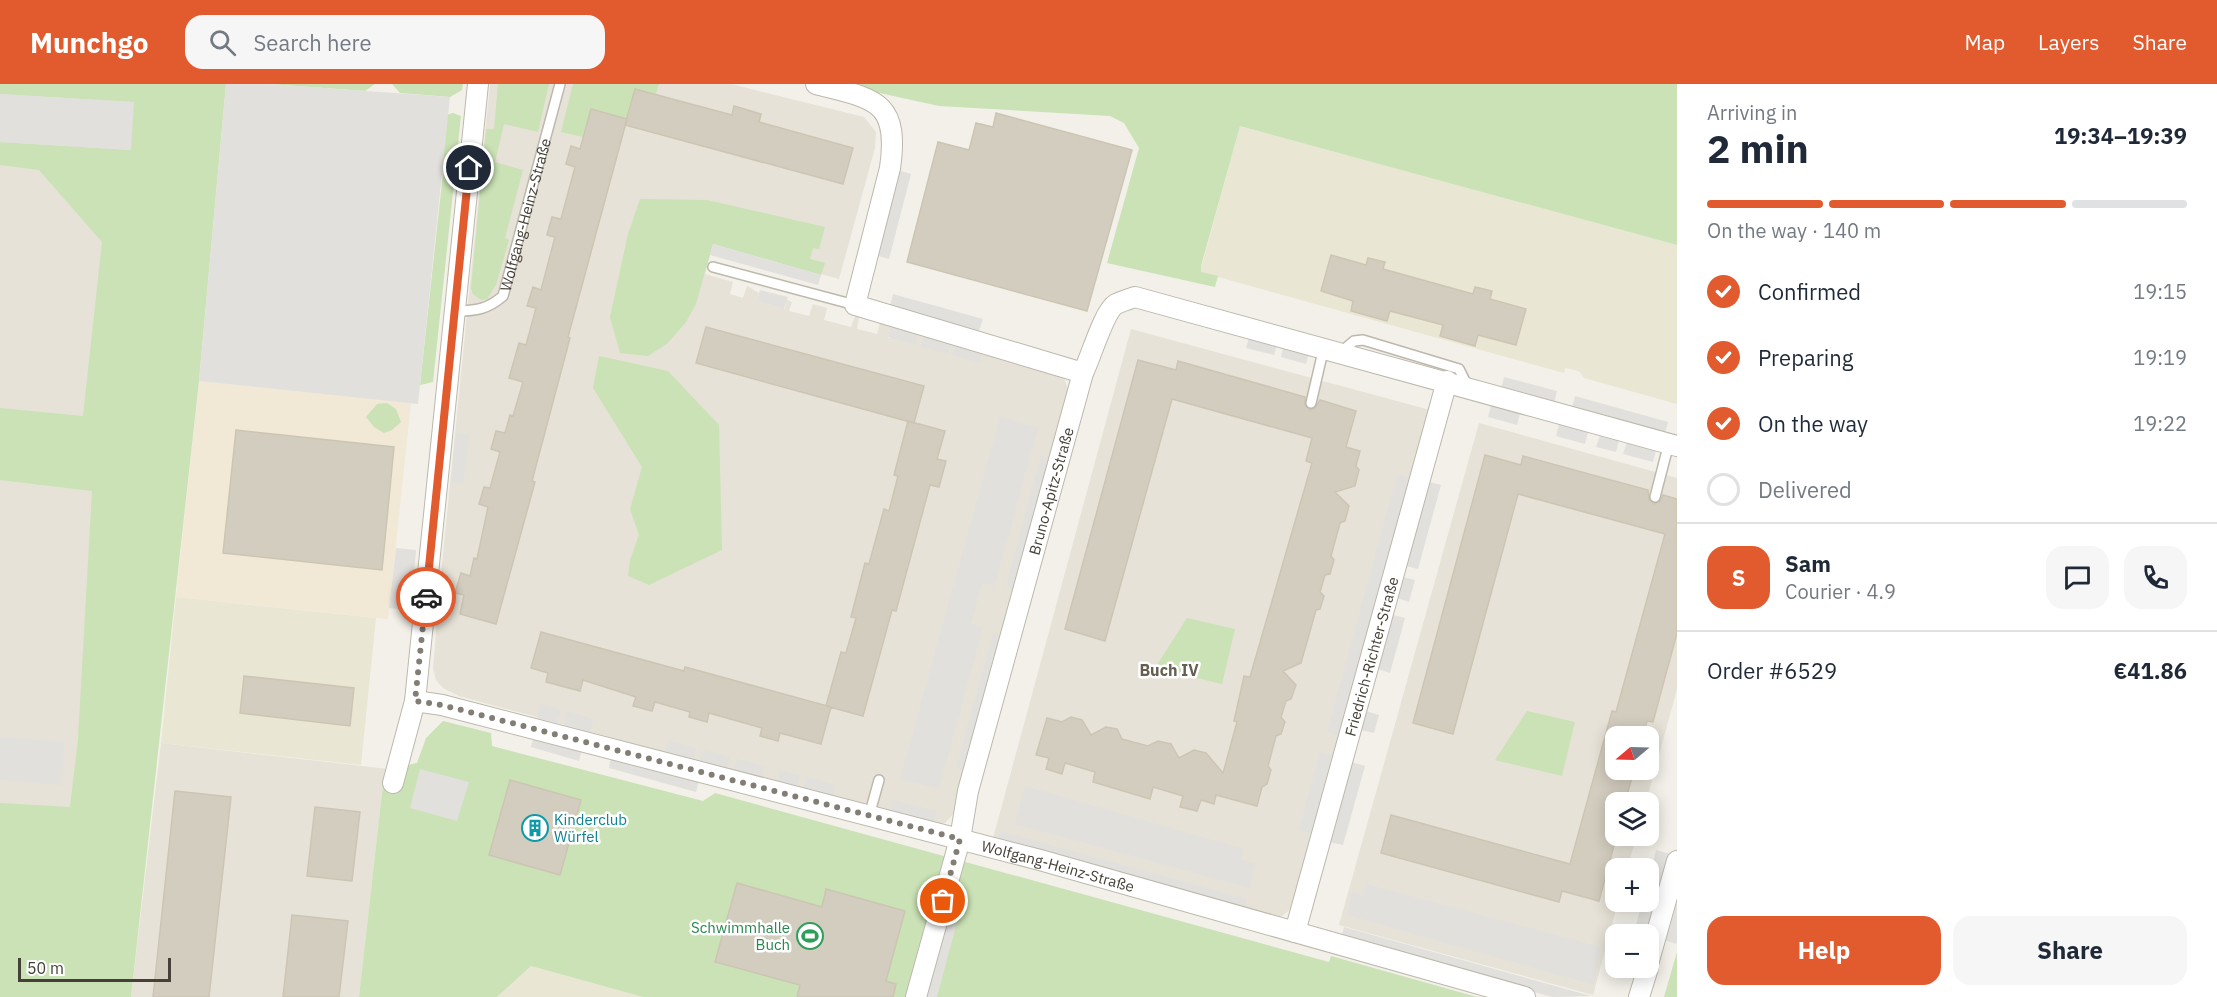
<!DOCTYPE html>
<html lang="en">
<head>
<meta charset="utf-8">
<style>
	:root { --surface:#fff; --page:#f6f6f7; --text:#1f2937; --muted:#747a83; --line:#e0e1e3; --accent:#e25b2f }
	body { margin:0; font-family:"IBM Plex Sans",sans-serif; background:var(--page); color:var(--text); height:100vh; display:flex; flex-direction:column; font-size:22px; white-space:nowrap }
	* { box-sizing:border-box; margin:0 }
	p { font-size:20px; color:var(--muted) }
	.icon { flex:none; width:33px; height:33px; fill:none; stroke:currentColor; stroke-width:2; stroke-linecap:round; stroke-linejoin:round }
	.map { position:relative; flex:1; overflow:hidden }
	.drawer { display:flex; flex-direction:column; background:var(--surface); width:540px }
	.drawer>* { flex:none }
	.needle { width:39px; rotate:251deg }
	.controls { position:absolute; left:1605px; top:642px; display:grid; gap:12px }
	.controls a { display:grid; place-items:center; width:54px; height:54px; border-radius:12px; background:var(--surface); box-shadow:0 3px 15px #0003; font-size:30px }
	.scale { position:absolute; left:18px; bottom:15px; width:153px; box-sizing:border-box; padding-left:6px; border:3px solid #454138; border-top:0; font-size:16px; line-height:21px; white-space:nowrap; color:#454138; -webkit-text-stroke:4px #fff; paint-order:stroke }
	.pin { position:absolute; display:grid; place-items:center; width:51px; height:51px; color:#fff; margin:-26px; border:3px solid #fff; border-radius:50%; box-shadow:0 2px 6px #0007 }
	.courier { position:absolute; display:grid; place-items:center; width:60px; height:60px; margin:-30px; border:4px solid #e25b2f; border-radius:50%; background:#fff; color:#222; box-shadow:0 2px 8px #0007 }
	.summary em { font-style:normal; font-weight:700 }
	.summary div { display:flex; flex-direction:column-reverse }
	.summary { display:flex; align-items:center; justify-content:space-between; height:102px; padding:0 30px }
	h1 { font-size:39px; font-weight:700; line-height:45px }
	.bar { display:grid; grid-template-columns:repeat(4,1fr); gap:9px 6px; align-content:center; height:72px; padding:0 30px }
	.bar i { height:8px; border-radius:4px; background:var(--line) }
	.bar .current { background:var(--accent) }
	.bar p { grid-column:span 4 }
	.line { display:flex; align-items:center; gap:15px; padding:0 30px; border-top:2px solid var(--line) }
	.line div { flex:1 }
	.round { display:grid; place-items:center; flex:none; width:63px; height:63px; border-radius:18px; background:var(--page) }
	ol { padding:0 30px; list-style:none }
	li { display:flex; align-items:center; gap:18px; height:66px }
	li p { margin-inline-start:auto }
	li .icon { padding:6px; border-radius:50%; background:var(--accent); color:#fff; stroke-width:4 }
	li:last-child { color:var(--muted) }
	li i { width:33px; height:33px; border:3px solid var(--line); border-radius:50% }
	.button { display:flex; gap:12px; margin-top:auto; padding:12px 30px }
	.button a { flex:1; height:69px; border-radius:18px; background:var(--accent); color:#fff; font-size:24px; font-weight:700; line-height:69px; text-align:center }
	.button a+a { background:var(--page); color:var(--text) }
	header { display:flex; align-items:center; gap:36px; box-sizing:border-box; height:84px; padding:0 30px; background:var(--accent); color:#fff }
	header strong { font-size:28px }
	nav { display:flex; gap:33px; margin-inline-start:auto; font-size:21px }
	.search { width:420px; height:54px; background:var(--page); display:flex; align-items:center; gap:15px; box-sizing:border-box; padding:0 21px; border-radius:18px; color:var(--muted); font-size:22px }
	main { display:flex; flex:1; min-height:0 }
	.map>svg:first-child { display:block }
	.residential { fill:#e6e2d7; fill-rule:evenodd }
	.commercial { fill:#f2e8d6 }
	.education { fill:#eae6d4 }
	.green { fill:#cae2b5 }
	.parking { fill:#e1e0dc }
	.building { fill:#d3cdbf; stroke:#cdc5b3; stroke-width:1.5 }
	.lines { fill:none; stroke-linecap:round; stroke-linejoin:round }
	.service-casing { stroke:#bdb8ac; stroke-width:12 }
	.minor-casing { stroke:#bdb8ac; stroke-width:22 }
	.service { stroke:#fff; stroke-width:9 }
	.minor { stroke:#fff; stroke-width:20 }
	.done { stroke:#827e76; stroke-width:6; stroke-dasharray:0 10.8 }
	.route { stroke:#e25b2f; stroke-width:8 }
	.labels { text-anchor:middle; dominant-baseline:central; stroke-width:5; stroke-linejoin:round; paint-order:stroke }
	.street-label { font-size:15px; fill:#454138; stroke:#fff }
	.culture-label { font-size:15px; fill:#0d838f; stroke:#fff; text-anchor:start }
	.leisure-label { font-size:15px; fill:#27864d; stroke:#fff; text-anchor:end }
	.neighbourhood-label { font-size:16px; font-weight:bold; fill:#665f50; stroke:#fff }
</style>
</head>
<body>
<header>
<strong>Munchgo</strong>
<div class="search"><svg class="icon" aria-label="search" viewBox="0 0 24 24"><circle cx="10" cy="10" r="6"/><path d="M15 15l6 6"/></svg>Search here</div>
<nav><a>Map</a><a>Layers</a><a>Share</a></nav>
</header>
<main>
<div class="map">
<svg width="1677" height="913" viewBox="0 0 1677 913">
	<rect width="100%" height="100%" fill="#f2f0e8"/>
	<path class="residential" d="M0,0H170L70,913H0Z
		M490,0H731L864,33L876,48L875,64L839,195L713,160L705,190L733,198L730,210L743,214L747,202L759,209L757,217L785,225L787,216L792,218L789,227L809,232L813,220L827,224L824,236L851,243L855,232L859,233L857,245L877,250L880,239L891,241L888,254L918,249L923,251L920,262L951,258L956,260L953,271L983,267L1057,289L1064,294L1069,308L956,727L945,739L939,740L833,714L459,612L443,604L436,596L433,585L441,490Z
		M1131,245L1430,326L1293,823L1281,833L1275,834L992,758Z
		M1479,339L1677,394V605L1646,718H1616V752H1637L1627,784H1616V818H1618L1593,911L1339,841ZM1616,652H1648V686H1616Z
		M161,659L388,685L382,709L359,913H131Z"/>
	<path class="commercial" d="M199,297L411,319L388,535L176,513Z"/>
	<path class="education" d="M1240,42L1677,161V320L1584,294L1580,288L1575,286L1565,284L1564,289L1200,188Z
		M176,513L376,534L361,681L161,659Z
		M531,882L643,913H497Z"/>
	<path class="green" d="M0,0H226L199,297L131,913H0V719L70,723L78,655L92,407L0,396V324L83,332L102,158L39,86L0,81V58L130,66L133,18L0,10Z
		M269,0H375L365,7Z
		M392,0H463L462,6L450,13L400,9Z
		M498,0H549L538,48L504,40L495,78L523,86L505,154L509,156L496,201L487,215L481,216L473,210L471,204L486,45H494Z
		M573,0H659L656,10L635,5L627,35L583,53L561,48Z
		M852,0H1677V161L1240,42L1201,182V188L1218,192L1215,203L1107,179L1139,64L1124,39L1110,32L939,22L857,4Z
		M453,29L461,32L433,298L420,301L443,89L445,31Z
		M640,115L707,116L825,143L819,165L813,164L810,175L825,179L821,191L713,160L696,220L686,238L668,259L648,272L620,269L610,233L628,150Z
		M599,272L668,287L719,341L722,466L649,501L628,492L630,476L639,451L630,425L642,383L593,304Z
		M387,319L396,325L401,338L392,346L384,349L374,343L366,333L377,320Z
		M1187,534L1235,545L1222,600L1155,584Z
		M1527,627L1575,638L1562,692L1495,676Z
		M443,637L491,649L492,662L703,717L715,709L1329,878L1331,872L1477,913H643L531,882L497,913H359L382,709L388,685L417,679L426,654Z
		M1677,868V913H1664Z"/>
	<path class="parking" d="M226,0H269L450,13L418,320L199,297Z
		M0,10L134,18L131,66L0,58Z
		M897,86L911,90L889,175L875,171Z
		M713,160L821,191L818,201L710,171Z
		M760,206L788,213L784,225L757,217Z
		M893,210L983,235L979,247L890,222Z
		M891,241L918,249L915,261L888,253Z
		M1250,250L1278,258L1274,271L1246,264Z
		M923,251L951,258L948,270L920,262Z
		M956,260L983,267L979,279L952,271Z
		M1284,260L1310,267L1306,280L1281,273Z
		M1504,293L1557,307L1554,319L1501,305Z
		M1575,312L1668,338L1665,349L1572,324Z
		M1491,321L1520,329L1517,341L1488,333Z
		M1000,333L1038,344L995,502L982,498L971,540L983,544L939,705L900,695Z
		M1559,340L1588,348L1585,360L1556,352Z
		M456,349L469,351L464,399L451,398Z
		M1600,351L1619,356L1616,368L1596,363Z
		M1627,358L1656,366L1653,378L1623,370Z
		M1041,371L1054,375L1018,505L1006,502Z
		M1397,391L1411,394L1340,652L1327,648Z
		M1429,398L1441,401L1418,485L1406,482Z
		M396,464L416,466L411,526L389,524Z
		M1403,493L1415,496L1409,518L1397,514Z
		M1393,531L1405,534L1390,589L1378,585Z
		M993,549L1005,553L968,687L956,684Z
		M540,620L561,626L557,639L537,634Z
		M567,627L594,635L590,648L564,641Z
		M1366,627L1379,631L1374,649L1361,646Z
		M534,651L582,665L579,677L531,663Z
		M0,653L65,658L61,701L0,696Z
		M668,656L696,664L693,676L665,668Z
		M703,665L730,673L727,685L699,678Z
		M1320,668L1334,672L1313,750L1299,746Z
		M611,673L699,697L696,708L609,684Z
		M737,675L764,682L761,695L733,687Z
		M1351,678L1365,682L1343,761L1329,758Z
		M420,685L469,698L457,737L410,724Z
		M780,686L800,691L797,704L777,699Z
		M807,693L836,701L833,714L803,706Z
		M1025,702L1244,765L1241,775L1256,780L1250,804L1015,740Z
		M892,716L937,727L933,740L889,729Z
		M1000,747L1247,815L1244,827L997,759Z
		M1656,766L1670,770L1647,850H1640L1634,849L1642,818H1648L1649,795Z
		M1366,800L1601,863L1594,901L1347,831L1352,808L1363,811Z
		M1677,809V858L1676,860L1664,856Z
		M949,824L960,827L937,913H924Z
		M1344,843L1591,912L1552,913L1341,854Z"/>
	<path class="building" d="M635,5L732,31L734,22L761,30L759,38L853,64L843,100L625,41Z
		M591,25L627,35L568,253L570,254L532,397L535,398L496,540L460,530L464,511L455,509L461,489L470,492L474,474L477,475L488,423L479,420L484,403L490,404L500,368L491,365L496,347L505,349L510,331L513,332L523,298L509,294L519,259L526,261L536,224L527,222L533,203L541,206L555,153L547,151L552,133L561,135L575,83L566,80L571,62L580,65Z
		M996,29L1132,66L1087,227L907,178L938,58L969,66L976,39L993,43Z
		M1331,171L1366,181L1368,174L1385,178L1383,185L1473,210L1475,203L1492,207L1490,215L1526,225L1516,261L1478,251L1475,262L1440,252L1443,241L1390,227L1387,237L1351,227L1353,217L1321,207Z
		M706,243L924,302L914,339L696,279Z
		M1138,276L1176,286L1178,277L1305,313V321L1310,326L1315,324L1320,316L1356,327L1346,363L1360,367L1356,382L1359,386L1355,402L1335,408L1349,422L1345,437L1340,439L1331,472L1334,476L1330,490L1325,491L1320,508L1324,512L1320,525L1316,526L1301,579L1283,587L1296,601L1291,615L1286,617L1281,633L1285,638L1281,650L1276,652L1268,682L1271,686L1267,700L1262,703L1257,722L1216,711L1214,720L1201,716L1197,727L1180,723L1183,712L1153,703L1150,715L1093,698L1095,688L1065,679L1062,690L1046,685L1049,674L1036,671L1047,634L1062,638L1071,633L1082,636L1091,651L1106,643L1117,645L1122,655L1148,662L1158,657L1171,660L1179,674L1194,666L1206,669L1223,689L1237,638L1234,637L1244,592L1250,593L1312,379L1306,377L1312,354L1172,315L1105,557L1065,545Z
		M908,337L945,347L937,375L946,377L939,403L930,401L896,527L892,526L863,632L826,622L841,568L846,569L856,534L851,533L865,479L869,480L884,425L889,427L898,392L894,391Z
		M236,346L394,363L382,486L223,469Z
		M1485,371L1521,381L1523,372L1648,406L1649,415L1654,420L1660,417L1663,411L1677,415V549L1653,638L1647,637L1643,652H1616V686H1634L1625,718H1616V754L1599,817L1562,807L1559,818L1381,769L1391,731L1570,780L1612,627L1616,628L1665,450L1518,410L1453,650L1413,639Z
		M541,548L684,587L685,583L831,623L821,660L780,649L778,657L760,652L762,644L709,629L707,638L689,633L690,628L655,618L652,627L633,622L636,613L583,596L580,607L546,598L548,589L531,584Z
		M244,592L354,604L350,642L240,629Z
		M510,696L581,716L560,791L489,771Z
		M175,707L231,713L209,913H153Z
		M315,723L360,728L352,797L307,792Z
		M737,799L822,823L826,805L905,827L886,897L896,900L893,913H797L800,901L715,878Z
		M292,831L348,837L339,913H283Z"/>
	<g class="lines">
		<defs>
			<g id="service">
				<path d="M713,183L855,221"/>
				<path id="s1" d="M456,227C476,227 488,225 503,212L560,0"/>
				<path d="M1341,268L1354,257L1363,256L1459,285L1468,303"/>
				<path d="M1311,319L1324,263"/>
				<path d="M1655,413L1669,359"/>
				<path d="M869,732L879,696"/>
			</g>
			<g id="minor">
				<path d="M816,0C873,15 900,15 890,84L855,221L1083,289"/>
				<path id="s2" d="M415,617L442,621L1040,776L1525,913"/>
				<path d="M393,699L415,617L478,0"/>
				<path id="s3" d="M1295,848L1447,297"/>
				<path d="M1648,880L1677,777"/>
				<path id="s4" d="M916,913L960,755L968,707L1083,289C1091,273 1104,227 1116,220C1122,217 1129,215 1135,213L1677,362"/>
				<path d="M1639,913L1648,884"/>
			</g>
		</defs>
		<use href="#service" class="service-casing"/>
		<use href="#minor" class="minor-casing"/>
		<use href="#service" class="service"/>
		<use href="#minor" class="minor"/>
	</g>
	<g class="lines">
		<path class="done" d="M426,513L415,617L442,621L960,755L943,817"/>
		<path class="route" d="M426,513L469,84"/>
	</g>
	<defs>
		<symbol id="building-ring" viewBox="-11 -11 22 22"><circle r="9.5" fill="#fff" stroke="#0f9aa8" stroke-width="1.5"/><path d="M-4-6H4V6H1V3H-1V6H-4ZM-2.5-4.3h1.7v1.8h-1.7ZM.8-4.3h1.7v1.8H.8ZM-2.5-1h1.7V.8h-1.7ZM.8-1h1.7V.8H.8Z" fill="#0f9aa8"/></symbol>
		<symbol id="stadium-ring" viewBox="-11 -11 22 22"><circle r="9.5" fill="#fff" stroke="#2e9e5b" stroke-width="1.5"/><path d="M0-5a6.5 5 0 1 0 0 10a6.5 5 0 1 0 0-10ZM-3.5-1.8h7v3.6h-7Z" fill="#2e9e5b"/></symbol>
	</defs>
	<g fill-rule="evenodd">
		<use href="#building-ring" x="520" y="729" width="30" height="30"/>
		<use href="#stadium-ring" x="795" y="837" width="30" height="30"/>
	</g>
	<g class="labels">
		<g class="street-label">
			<text stroke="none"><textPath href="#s1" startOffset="135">Wolfgang-Heinz-Straße</textPath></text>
			<text stroke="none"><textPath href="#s4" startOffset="524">Bruno-Apitz-Straße</textPath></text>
			<text stroke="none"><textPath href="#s3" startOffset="286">Friedrich-Richter-Straße</textPath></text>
			<text stroke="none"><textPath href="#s2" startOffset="664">Wolfgang-Heinz-Straße</textPath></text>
		</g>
		<g class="culture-label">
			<text x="554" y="735">Kinderclub<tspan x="554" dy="17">Würfel</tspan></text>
		</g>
		<g class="leisure-label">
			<text x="790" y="843">Schwimmhalle<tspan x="790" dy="17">Buch</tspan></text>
		</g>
		<g class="neighbourhood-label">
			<text x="1169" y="586">Buch IV</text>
		</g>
	</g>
</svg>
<div class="controls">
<a><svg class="needle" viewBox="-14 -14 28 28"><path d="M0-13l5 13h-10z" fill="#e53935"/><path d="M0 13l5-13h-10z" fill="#747a83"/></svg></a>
<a><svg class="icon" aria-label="layers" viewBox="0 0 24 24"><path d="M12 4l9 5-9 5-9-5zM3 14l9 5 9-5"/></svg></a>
<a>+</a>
<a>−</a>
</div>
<div class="scale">50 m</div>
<div class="pin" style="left:943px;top:817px;background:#ea580c"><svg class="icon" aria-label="bag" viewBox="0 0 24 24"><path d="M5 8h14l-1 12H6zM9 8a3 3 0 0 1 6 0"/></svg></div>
<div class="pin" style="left:469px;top:84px;background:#1f2937"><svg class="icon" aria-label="home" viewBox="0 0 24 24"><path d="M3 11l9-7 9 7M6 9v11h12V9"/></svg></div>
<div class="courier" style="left:426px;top:513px"><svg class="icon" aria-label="car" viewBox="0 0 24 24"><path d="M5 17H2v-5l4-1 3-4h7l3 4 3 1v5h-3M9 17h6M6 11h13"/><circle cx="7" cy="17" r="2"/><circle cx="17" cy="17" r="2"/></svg></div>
</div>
<section class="drawer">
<div class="summary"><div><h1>2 min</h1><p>Arriving in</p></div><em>19:34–19:39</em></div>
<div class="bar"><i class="current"></i><i class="current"></i><i class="current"></i><i></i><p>On the way · 140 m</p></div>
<ol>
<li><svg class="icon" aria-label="check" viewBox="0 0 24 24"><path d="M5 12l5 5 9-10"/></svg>Confirmed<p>19:15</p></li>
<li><svg class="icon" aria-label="check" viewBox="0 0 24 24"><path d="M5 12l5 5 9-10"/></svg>Preparing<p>19:19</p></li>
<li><svg class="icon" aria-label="check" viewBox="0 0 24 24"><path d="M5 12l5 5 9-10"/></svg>On the way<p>19:22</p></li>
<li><i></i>Delivered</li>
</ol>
<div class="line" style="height:108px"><b class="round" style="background:var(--accent);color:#fff">S</b><div><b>Sam</b><p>Courier · 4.9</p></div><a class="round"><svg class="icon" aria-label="chat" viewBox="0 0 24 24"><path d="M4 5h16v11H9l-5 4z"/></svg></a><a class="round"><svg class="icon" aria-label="phone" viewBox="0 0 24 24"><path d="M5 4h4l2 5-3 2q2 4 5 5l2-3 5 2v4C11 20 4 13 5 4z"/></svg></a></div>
<div class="line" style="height:78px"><div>Order #6529</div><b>€41.86</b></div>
<div class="button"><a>Help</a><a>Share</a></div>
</section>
</main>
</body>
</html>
